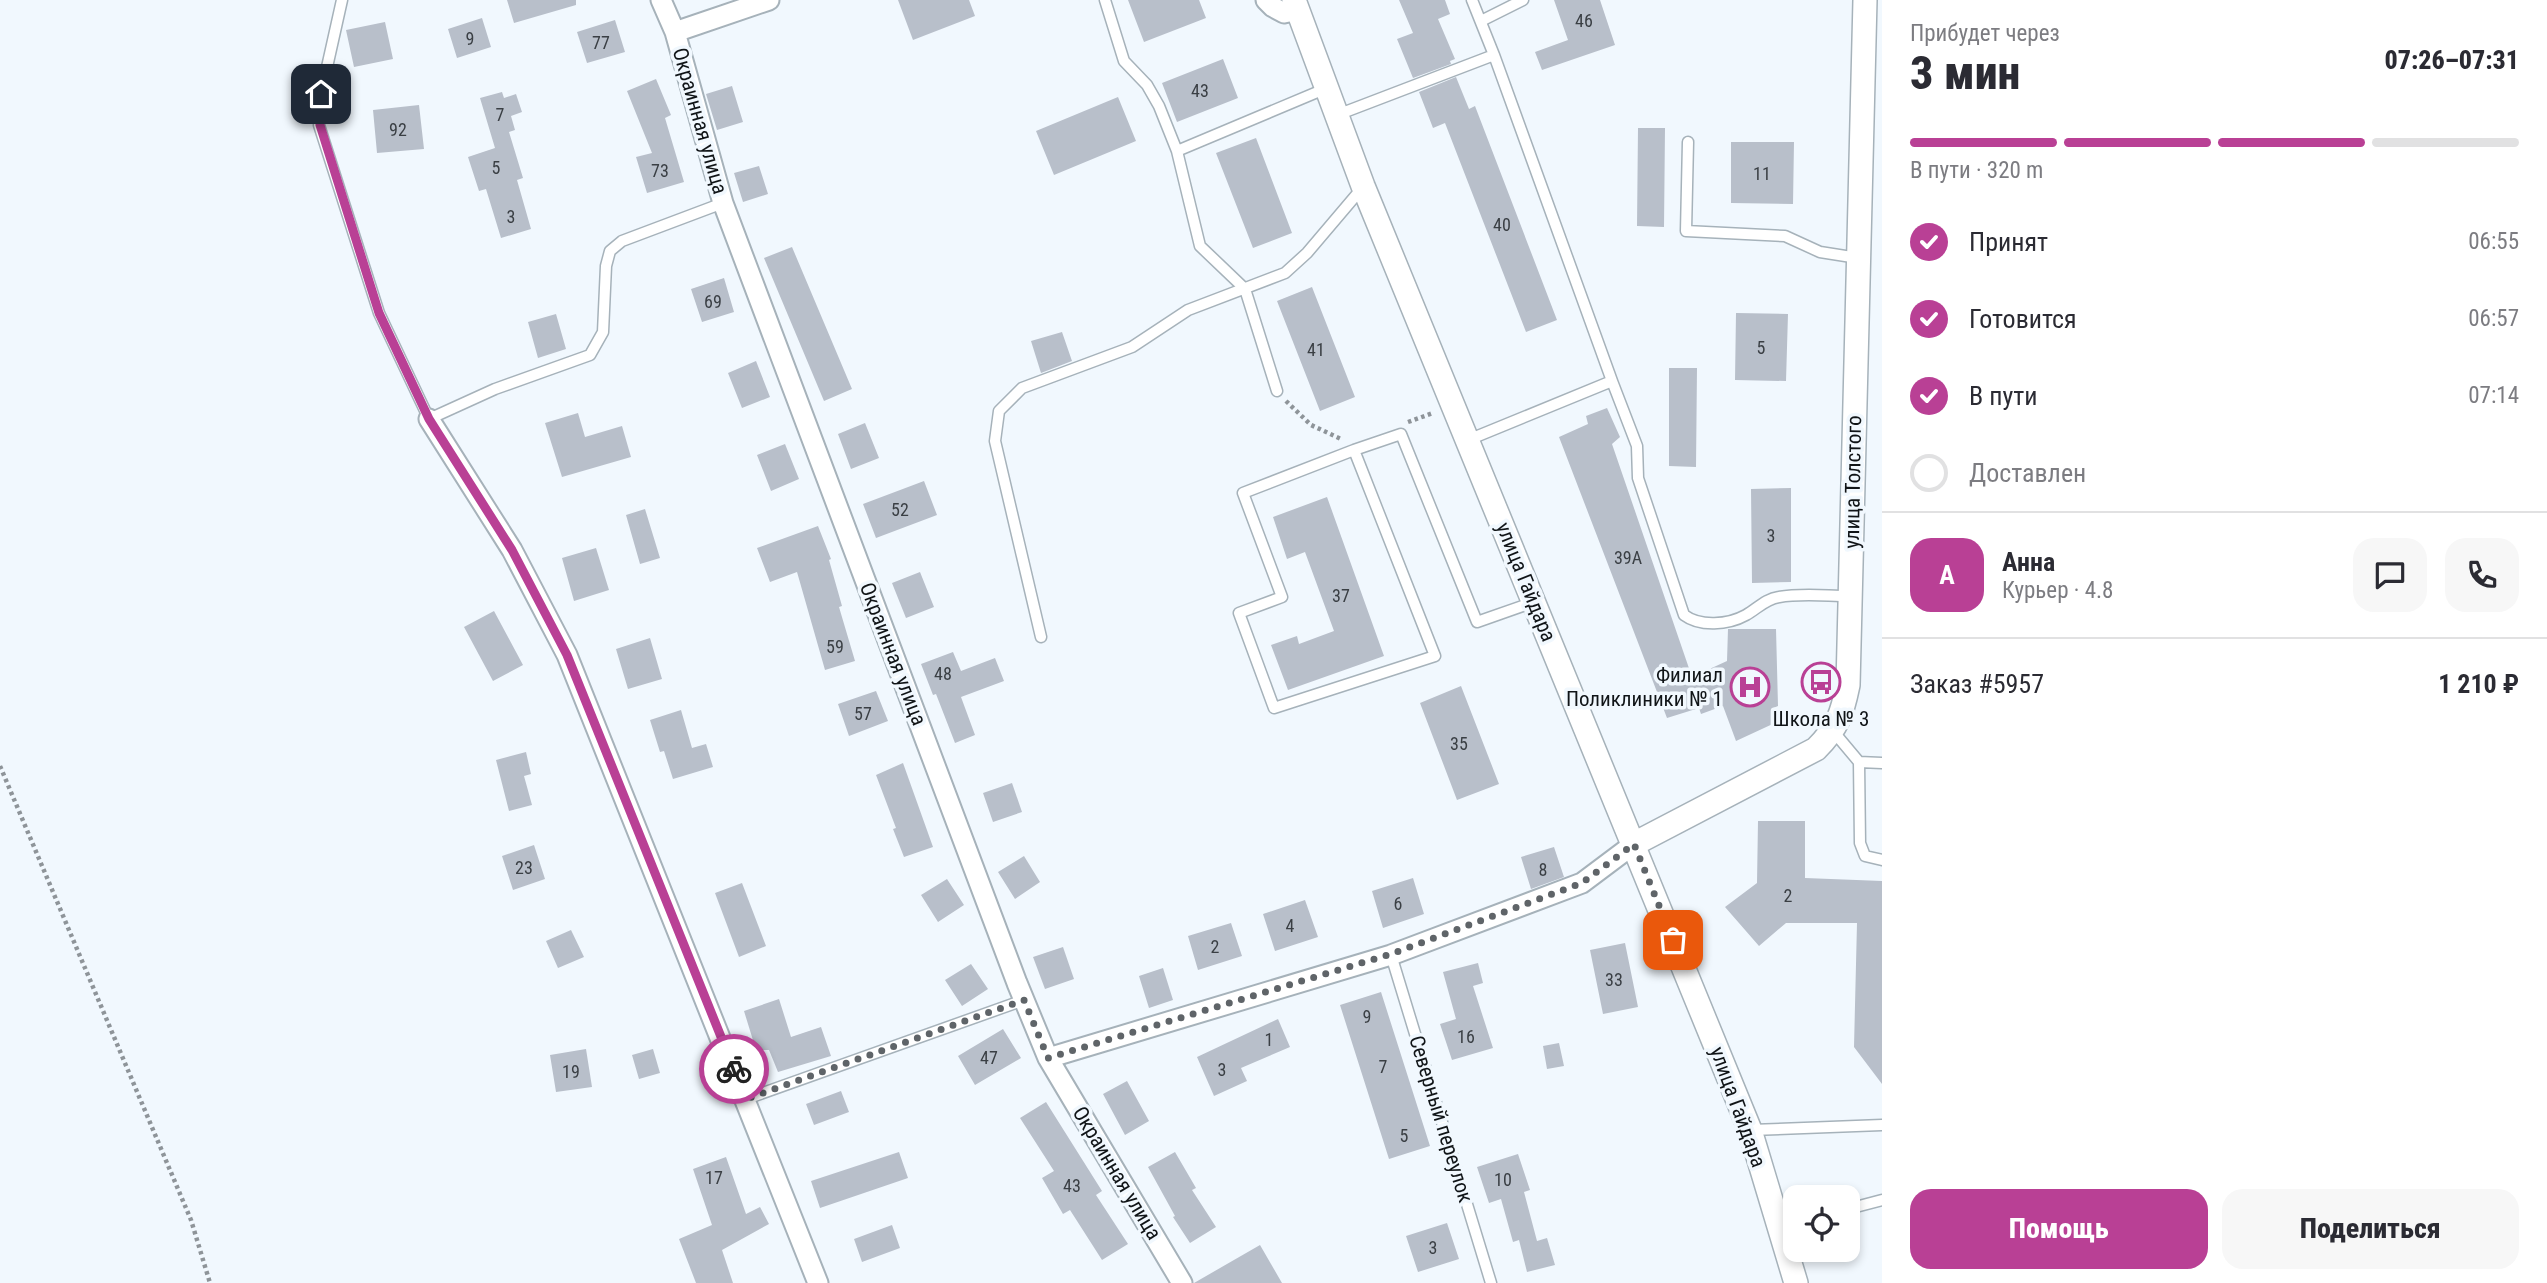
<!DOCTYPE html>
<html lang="ru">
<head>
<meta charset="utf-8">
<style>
	:root { --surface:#fff; --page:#f7f7f7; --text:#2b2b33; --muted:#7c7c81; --line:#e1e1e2; --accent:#b94095 }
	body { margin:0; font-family:"Roboto Condensed",sans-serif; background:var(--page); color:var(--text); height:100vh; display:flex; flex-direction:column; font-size:26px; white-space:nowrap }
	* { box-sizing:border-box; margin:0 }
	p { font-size:23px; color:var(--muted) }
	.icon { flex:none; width:38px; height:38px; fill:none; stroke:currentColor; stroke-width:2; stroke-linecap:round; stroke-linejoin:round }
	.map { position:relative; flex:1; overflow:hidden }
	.side { display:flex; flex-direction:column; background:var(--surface); width:665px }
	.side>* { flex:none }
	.controls { position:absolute; left:1783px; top:1185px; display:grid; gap:14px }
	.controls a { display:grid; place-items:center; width:77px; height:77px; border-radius:14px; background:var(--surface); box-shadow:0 4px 10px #0003; font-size:35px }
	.pin { position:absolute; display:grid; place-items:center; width:60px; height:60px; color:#fff; margin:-30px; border-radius:14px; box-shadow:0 4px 10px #0006 }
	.courier { position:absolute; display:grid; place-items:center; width:70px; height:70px; margin:-35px; border:5px solid #b94095; border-radius:50%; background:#fff; color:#222; box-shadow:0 2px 9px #0007 }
	.summary em { font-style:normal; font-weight:800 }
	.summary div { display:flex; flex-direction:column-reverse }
	.summary { display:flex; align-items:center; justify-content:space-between; height:119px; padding:0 28px }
	h1 { font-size:46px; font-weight:800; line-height:52px }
	.bar { display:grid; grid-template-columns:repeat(4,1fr); gap:10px 7px; align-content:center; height:84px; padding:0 28px }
	.bar i { height:9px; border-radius:5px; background:var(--line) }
	.bar .on { background:var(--accent) }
	.bar p { grid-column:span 4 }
	.line { display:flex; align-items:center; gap:18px; padding:0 28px; border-top:2px solid var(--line) }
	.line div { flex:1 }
	.round { display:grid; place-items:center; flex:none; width:74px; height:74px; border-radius:21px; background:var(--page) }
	ol { padding:0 28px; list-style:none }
	li { display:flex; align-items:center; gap:21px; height:77px }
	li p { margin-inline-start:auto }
	li .icon { padding:7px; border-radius:50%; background:var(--accent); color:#fff; stroke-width:4 }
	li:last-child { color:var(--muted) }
	li i { width:38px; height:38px; border:4px solid var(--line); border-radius:50% }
	.action { display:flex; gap:14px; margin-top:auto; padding:14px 28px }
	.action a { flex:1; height:80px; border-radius:21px; background:var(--accent); color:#fff; font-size:28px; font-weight:800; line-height:80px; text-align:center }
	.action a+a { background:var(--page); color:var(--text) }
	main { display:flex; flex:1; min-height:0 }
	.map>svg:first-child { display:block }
	.building { fill:#b8bfca }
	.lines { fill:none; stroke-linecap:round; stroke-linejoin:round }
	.service-casing { stroke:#a6b2ba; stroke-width:13 }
	.minor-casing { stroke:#a6b2ba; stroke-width:23 }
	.tertiary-casing { stroke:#a6b2ba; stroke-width:26 }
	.path { stroke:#8e9499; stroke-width:4.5; stroke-dasharray:3.5 3.5; stroke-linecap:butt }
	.service { stroke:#fff; stroke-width:10 }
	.minor { stroke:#fff; stroke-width:19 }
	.tertiary { stroke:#fff; stroke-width:23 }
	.done { stroke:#5f6468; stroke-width:7; stroke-dasharray:0 12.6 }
	.route { stroke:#b94095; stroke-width:9 }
	.labels { text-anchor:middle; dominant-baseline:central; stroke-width:7; stroke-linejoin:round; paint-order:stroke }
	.number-label { font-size:18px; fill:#3a3f44 }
	.street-label { font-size:21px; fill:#101417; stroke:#f1f8fe }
	.poi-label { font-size:21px; fill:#101417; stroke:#f1f8fe; text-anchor:end }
</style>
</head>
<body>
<main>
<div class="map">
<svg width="1882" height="1283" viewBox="0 0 1882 1283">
	<rect width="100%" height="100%" fill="#f1f8fe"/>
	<path class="building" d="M507,0H576V5L514,23Z
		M898,0H969L975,16L913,40Z
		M1128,0H1199L1206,18L1144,42Z
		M1399,0H1445L1450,14L1438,19L1455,59L1450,61L1451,64L1413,78L1397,39L1413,33Z
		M1554,0H1600L1615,45L1542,70L1535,52L1568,40Z
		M482,18L491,47L457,58L448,29Z
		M615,20L625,52L587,63L577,32Z
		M385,22L393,59L354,67L346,30Z
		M1223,59L1238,98L1177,122L1162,83Z
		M1456,77L1469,109L1475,106L1557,320L1526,332L1445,123L1433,128L1419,92Z
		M656,79L671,115L665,118L684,182L647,193L636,157L652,153L627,91Z
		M732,86L743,122L717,130L706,94Z
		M502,92L504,98L516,94L522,112L511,116L515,130L509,132L523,178L517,180L531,229L501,238L486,189L479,191L468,157L495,148L480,98Z
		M1118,97L1136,141L1054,175L1036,131Z
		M419,105L424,149L377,153L373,110Z
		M1638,128H1665L1664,227L1637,226Z
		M1256,138L1292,233L1253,248L1216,153Z
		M1731,142H1794L1793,204L1731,203Z
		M759,166L768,194L743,202L734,173Z
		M792,247L852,389L824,401L764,258Z
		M724,278L734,312L702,322L691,289Z
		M1312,287L1355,397L1320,411L1277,301Z
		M1736,313L1788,314L1786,381L1735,380Z
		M556,314L566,349L538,358L528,322Z
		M1062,332L1072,361L1041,373L1031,341Z
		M756,361L770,397L742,408L728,373Z
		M1669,368H1697L1696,467L1669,466Z
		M1607,408L1620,437L1612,444L1692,677L1727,661L1728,629H1776L1778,706L1771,709L1777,722L1736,741L1723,706L1701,714L1699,708L1667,718L1559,437L1588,424L1586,416Z
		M578,413L585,437L622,426L631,457L562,477L545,423Z
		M865,423L879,458L851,469L838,434Z
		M785,444L799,479L771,491L757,455Z
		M924,481L937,515L876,538L863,504Z
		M1791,488V582L1752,583L1751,489Z
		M1327,497L1384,656L1288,690L1271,645L1297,636L1299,644L1334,631L1305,552L1287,559L1273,517Z
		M645,509L660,558L640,564L626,515Z
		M818,526L831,559L829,560L842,606L839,607L855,661L825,670L797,572L770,582L757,548Z
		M596,548L609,590L574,601L562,558Z
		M920,572L934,607L906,618L892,583Z
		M494,611L523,665L493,681L464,627Z
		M650,638L662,679L628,689L616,649Z
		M953,652L961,671L995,658L1004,681L961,697L975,735L955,743L936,694L933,695L921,664Z
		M1461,686L1499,784L1457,800L1420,703Z
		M876,691L888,721L849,736L838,704Z
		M681,710L692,748L706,744L713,767L673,779L664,751L660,752L650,720Z
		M526,752L531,774L524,776L532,805L509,811L496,760Z
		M903,763L933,847L904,857L893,829L896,828L876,775Z
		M1012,783L1022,812L993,822L983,793Z
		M1758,821H1805V878L1882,881V1084L1854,1047L1857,923H1786L1759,946L1725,907L1757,883Z
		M534,845L545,879L513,890L502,856Z
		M1554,847L1564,877L1531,889L1521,857Z
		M1024,856L1040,882L1015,899L998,872Z
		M1413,878L1424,914L1383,928L1372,891Z
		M947,879L964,905L938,922L921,895Z
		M742,883L766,946L739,957L715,893Z
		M1305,900L1318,937L1275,951L1263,914Z
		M1231,923L1242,956L1198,970L1188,936Z
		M571,930L584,957L558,968L546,941Z
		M1625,943L1638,1007L1603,1014L1590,950Z
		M1063,947L1074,979L1045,989L1033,957Z
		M1478,963L1483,983L1473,986L1493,1048L1452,1060L1440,1024L1456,1019L1443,972Z
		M971,964L988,989L962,1006L945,980Z
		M1163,968L1173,1000L1149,1008L1139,976Z
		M1381,992L1430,1146L1389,1159L1340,1005Z
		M779,999L791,1037L821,1027L831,1056L778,1072L769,1050H756L744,1011Z
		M1278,1019L1290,1047L1241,1068L1247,1081L1214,1096L1197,1057Z
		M1003,1029L1021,1058L975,1085L958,1056Z
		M1559,1043L1564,1066L1547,1069L1543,1046Z
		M586,1049L592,1087L556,1092L550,1055Z
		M653,1049L660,1073L639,1079L632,1055Z
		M1127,1081L1149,1121L1125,1135L1103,1094Z
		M841,1091L849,1112L814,1125L806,1104Z
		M1046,1102L1102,1191L1096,1195L1128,1244L1102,1260L1070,1210L1063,1214L1042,1178L1054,1171L1020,1118Z
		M899,1152L908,1178L820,1208L811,1181Z
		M1175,1152L1196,1188L1192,1190L1216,1227L1190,1243L1173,1217L1175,1216L1148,1167Z
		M1518,1154L1530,1190L1524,1192L1537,1241L1547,1238L1555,1265L1527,1272L1519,1240L1513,1242L1501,1199L1489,1203L1477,1167Z
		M726,1157L746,1214L760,1207L769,1224L722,1250L733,1283H696L679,1239L712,1225L693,1169Z
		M1447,1223L1459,1259L1418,1272L1406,1236Z
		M892,1225L900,1248L862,1262L854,1239Z
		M1260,1245L1282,1283H1194Z"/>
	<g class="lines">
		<defs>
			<path id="service" d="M342,0L321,94L319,125L379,313L429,419L495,389L590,355L603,332L606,266L610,251L622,241L723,203
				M1105,0L1124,61L1147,85L1159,106L1177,151L1200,246L1245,289L1277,391
				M1481,21L1523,0
				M1337,115L1494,55L1472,0
				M1688,142L1686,231L1785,236L1820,252L1858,258
				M1177,151L1327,88
				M1612,381L1637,446L1638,478L1684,615C1700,627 1728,625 1746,615C1757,609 1765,599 1779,597C1801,593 1827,596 1849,596
				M1468,440L1612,381L1494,55
				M1354,450L1435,656L1274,708L1239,613L1282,597L1243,493L1354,450L1401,434L1477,622L1534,602
				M1041,637L995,441L999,411L1022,388L1132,347L1188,310L1285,273L1307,253L1363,187
				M1833,731L1859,762L1860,843L1865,856L1882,860
				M1859,762L1882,763
				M1391,955L1491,1283
				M746,1099L1024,1000
				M1751,1130L1882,1125
				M1848,1209L1882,1200"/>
			<path id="minor" d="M661,0L675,32L723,203L1017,983L1048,1058L1182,1283
				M1266,0L1273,7L1284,13L1298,10
				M675,32L769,0
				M429,419L512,550L567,655L818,1283
				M1048,1058L1391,955L1582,883L1634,844"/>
			<path id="tertiary" d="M1294,0L1363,186L1750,1130L1796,1283
				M1634,844L1816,749C1838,727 1842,714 1848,685L1865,0"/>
		</defs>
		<use href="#service" class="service-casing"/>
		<use href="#minor" class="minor-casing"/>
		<use href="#tertiary" class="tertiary-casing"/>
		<path class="path" d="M1286,401L1311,425L1341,439
			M1408,422L1433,413
			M0,766L191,1220L210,1283"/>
		<use href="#service" class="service"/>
		<use href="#minor" class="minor"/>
		<use href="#tertiary" class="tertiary"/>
	</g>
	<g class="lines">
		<path class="done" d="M734,1069L746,1099L1024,1000L1048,1058L1391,954L1582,883L1634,844L1673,940"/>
		<path class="route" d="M321,94L320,125L379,313L429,419L512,550L567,655L734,1069"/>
	</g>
	<defs>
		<symbol id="bus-ring" viewBox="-11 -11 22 22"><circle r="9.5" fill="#f1f8fe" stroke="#b94095" stroke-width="1.5"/><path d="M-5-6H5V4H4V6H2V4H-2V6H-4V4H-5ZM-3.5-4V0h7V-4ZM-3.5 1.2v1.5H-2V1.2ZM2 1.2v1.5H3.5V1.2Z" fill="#b94095"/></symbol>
		<symbol id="hospital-ring" viewBox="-11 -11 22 22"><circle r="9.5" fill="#f1f8fe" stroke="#b94095" stroke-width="1.5"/><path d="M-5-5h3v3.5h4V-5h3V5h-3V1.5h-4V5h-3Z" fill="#b94095"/></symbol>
	</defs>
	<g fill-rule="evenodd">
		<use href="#bus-ring" x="1799" y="660" width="44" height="44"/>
		<use href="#hospital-ring" x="1728" y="665" width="44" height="44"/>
	</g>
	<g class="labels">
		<g class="number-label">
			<text x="1584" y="20">46</text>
			<text x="470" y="38">9</text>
			<text x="601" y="42">77</text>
			<text x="1200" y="90">43</text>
			<text x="500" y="114">7</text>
			<text x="398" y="129">92</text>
			<text x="496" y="167">5</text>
			<text x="660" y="170">73</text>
			<text x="1762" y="173">11</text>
			<text x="511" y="216">3</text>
			<text x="1502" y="224">40</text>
			<text x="713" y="301">69</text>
			<text x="1761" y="347">5</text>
			<text x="1316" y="349">41</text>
			<text x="900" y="509">52</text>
			<text x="1771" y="535">3</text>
			<text x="1628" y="557">39А</text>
			<text x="1341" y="595">37</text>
			<text x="835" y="646">59</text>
			<text x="943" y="673">48</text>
			<text x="863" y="713">57</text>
			<text x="1459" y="743">35</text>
			<text x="524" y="867">23</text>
			<text x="1543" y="869">8</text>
			<text x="1788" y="895">2</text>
			<text x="1398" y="903">6</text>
			<text x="1290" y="925">4</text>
			<text x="1215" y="946">2</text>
			<text x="1614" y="979">33</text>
			<text x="1367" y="1016">9</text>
			<text x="1466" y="1036">16</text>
			<text x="1269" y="1039">1</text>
			<text x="989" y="1057">47</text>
			<text x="1383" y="1066">7</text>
			<text x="1222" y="1069">3</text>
			<text x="571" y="1071">19</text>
			<text x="1404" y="1135">5</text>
			<text x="714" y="1177">17</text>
			<text x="1503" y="1179">10</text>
			<text x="1072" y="1185">43</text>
			<text x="1433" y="1247">3</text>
		</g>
		<g class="street-label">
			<text transform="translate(700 121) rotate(74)">Окраинная улица</text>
			<text transform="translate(1853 482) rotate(-89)">улица Толстого</text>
			<text transform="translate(1526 582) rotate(68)">улица Гайдара</text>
			<text transform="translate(893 654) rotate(69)">Окраинная улица</text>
			<text transform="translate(1738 1107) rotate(70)">улица Гайдара</text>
			<text transform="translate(1441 1119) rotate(73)">Северный переулок</text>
			<text transform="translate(1117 1173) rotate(59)">Окраинная улица</text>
		</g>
		<g class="poi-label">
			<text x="1723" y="675">Филиал<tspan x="1723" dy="24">Поликлиники № 1</tspan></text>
			<text x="1821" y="719" text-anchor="middle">Школа № 3</text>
		</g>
	</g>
</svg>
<div class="controls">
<a><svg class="icon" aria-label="locate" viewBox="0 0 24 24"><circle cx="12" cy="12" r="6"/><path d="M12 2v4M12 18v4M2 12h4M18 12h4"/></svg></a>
</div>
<div class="pin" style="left:1673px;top:940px;background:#ea580c"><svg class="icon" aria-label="bag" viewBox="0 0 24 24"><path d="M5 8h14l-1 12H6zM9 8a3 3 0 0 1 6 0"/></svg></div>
<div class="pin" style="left:321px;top:94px;background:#1f2937"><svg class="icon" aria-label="home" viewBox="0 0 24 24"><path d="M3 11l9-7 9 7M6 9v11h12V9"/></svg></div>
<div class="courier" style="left:734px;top:1069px"><svg class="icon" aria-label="bike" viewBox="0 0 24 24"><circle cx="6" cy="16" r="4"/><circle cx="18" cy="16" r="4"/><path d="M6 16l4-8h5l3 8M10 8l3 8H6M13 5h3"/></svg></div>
</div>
<section class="side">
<div class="summary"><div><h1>3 мин</h1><p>Прибудет через</p></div><em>07:26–07:31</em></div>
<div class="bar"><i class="on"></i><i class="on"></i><i class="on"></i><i></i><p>В пути · 320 m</p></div>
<ol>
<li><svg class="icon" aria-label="check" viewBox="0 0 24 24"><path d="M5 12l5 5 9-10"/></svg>Принят<p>06:55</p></li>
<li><svg class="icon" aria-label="check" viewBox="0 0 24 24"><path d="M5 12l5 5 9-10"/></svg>Готовится<p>06:57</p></li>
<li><svg class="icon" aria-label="check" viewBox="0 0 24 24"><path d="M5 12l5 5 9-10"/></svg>В пути<p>07:14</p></li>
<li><i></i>Доставлен</li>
</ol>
<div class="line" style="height:126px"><b class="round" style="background:var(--accent);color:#fff">А</b><div><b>Анна</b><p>Курьер · 4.8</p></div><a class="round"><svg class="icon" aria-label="chat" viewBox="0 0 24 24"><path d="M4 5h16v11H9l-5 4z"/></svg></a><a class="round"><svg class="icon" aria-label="phone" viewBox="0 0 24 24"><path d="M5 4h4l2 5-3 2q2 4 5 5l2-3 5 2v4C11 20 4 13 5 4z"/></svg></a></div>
<div class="line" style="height:91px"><div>Заказ #5957</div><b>1 210 ₽</b></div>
<div class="action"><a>Помощь</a><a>Поделиться</a></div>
</section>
</main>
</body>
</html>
